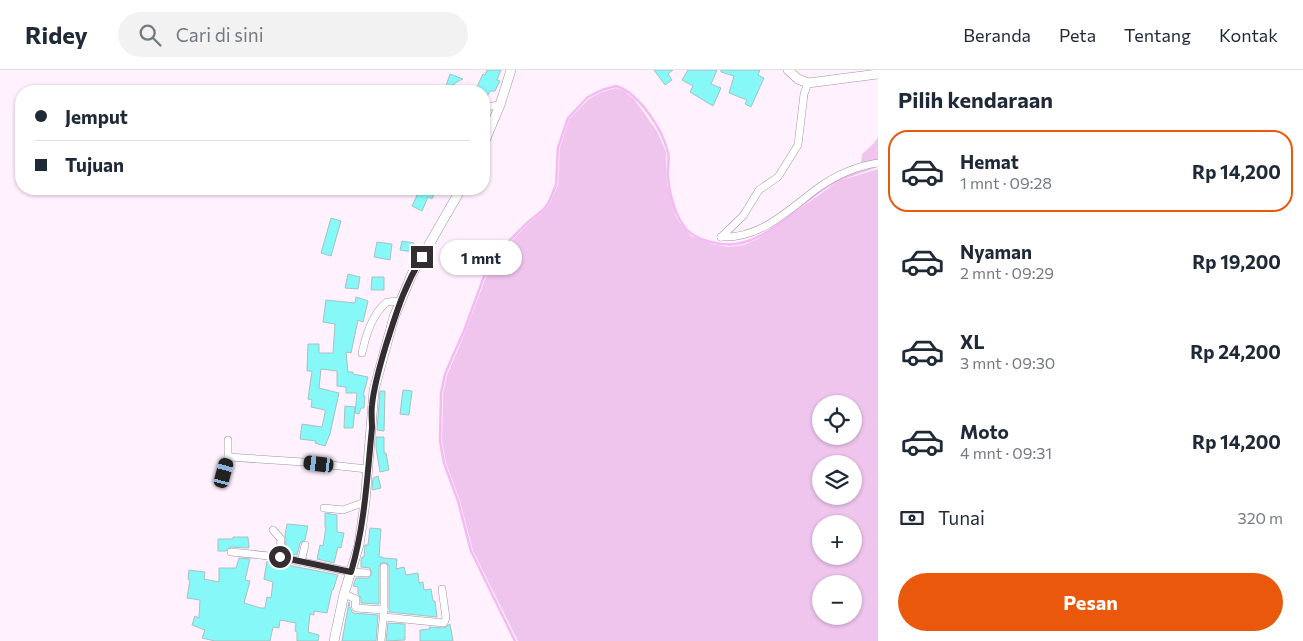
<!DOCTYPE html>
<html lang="id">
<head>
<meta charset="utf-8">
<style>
	body { margin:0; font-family:Commissioner,sans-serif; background:#f2f2f3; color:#1f2937; height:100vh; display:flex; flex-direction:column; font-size:19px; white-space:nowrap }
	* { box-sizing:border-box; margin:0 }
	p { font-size:16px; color:#747a83 }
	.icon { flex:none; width:28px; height:28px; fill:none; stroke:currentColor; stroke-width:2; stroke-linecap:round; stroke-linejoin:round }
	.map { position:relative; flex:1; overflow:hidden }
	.sheet { display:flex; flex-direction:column; background:#fff; width:425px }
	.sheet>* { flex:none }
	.banner { position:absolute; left:15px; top:15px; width:475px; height:110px; border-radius:20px; box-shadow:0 1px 4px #0004; display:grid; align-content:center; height:110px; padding:0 20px; background:#fff }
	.controls { position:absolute; left:812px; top:325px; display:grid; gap:10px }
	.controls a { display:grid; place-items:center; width:50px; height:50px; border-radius:50%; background:#fff; box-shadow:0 1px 4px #0004; font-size:25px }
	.end { position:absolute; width:22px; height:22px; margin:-11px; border:6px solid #332d32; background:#fff; box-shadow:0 0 0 2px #fff }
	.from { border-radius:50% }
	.bubble { position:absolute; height:35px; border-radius:18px; background:#fff; box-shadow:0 1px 4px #0004; font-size:16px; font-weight:700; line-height:35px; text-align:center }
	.car { position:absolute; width:15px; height:30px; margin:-15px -8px; border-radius:6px; box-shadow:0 0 4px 1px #0007; background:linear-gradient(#222 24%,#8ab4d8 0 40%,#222 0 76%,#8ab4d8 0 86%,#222 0) }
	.banner b { display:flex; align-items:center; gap:18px; height:48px; font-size:19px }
	.banner b+b { border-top:1px solid #e0e1e3 }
	.banner i { width:12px; height:12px; background:#1f2937 }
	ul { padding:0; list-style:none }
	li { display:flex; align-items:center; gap:15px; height:82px; margin:0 10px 8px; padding:0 10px; border:2px solid transparent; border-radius:20px }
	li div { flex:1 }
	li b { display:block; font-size:19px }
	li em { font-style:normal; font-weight:700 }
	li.current { border-color:#ea580c }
	li>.icon { width:45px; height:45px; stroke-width:1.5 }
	h2 { padding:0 20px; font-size:22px; line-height:60px }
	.pay { display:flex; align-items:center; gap:12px; height:55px; padding:0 20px; font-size:19px }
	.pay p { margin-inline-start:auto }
	.button { display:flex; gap:10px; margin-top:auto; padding:10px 20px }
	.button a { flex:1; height:58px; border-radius:30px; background:#ea580c; color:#fff; font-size:20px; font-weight:700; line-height:58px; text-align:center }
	header { display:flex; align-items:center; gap:30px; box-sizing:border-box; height:70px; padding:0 25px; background:#fff; border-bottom:1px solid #e0e1e3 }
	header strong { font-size:24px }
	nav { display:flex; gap:28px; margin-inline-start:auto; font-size:18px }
	.search { width:350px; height:45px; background:#f2f2f3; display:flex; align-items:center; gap:12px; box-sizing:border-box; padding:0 18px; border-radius:28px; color:#747a83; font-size:19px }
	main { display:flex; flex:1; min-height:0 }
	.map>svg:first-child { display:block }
</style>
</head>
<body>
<header>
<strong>Ridey</strong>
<div class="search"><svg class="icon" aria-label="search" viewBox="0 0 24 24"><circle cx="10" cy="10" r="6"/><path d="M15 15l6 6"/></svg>Cari di sini</div>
<nav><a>Beranda</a><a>Peta</a><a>Tentang</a><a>Kontak</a></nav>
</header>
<main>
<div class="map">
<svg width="878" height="571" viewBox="0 0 878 571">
	<rect width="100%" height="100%" fill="#fff2fe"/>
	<g fill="#efc5ee" fill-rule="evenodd">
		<path d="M616,18L623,20L634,29L657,61L666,82L667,114L676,146L680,153L691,166L712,174L728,177L744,175L758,169L823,122L839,111L878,99V571H518L473,481L460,431L446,393L442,371L443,323L447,305L460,275L488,202L505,178L528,154L545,140L550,133L558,115L560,78L569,49L590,28L602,22ZM821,334H854V366H821ZM821,394H854V426H821ZM821,454H854V486H821ZM821,514H854V546H821Z"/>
		<path d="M878,67V92L861,94L862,84L874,73Z"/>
	</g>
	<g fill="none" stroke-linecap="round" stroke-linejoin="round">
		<path stroke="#f5b9f4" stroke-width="2.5" d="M515,571L471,481L458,431L444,393L440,371L441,323L445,304L464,261L486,201L504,176L527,153L544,139L549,132L556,115L558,78L568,48L588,27L602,20L616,16C639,23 663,60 668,83C670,91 667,98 668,106C669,122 675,146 686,159C697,171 721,176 736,174C770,169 795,138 822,120C838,109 856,103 874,97"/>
	</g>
	<g fill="#87f8f8" stroke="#a8c0c0">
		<path d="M487,0H501L497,10L500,11L495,21H490L484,32V21H475L483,4L485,5Z"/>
		<path d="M654,0H673L668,4L672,10L665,15Z"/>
		<path d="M688,0H717L711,14L721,18L713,36L690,22L693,16L682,10Z"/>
		<path d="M721,0H760L758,5L764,8L751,37L745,34L747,30L729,23L734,6L721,2Z"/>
		<path d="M450,4L463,9L455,13L454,15L446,16Z"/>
		<path d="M420,119H437L432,129L428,127L422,141L412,136Z"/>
		<path d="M331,148L341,151L331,186L321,183Z"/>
		<path d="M402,171L414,173L413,182L400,180Z"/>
		<path d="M377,172L392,174L390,190L374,187Z"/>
		<path d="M348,204L360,207L358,219L345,218Z"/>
		<path d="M372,207H384V220H371Z"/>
		<path d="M356,227L368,231L363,252L358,250L351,283L346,282L348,302H353V304L368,307L363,326H365L364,338H361L359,344L355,343L357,323H346V317L337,316V301L321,299L319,318L339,323L330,364L325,376L315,373L316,371L300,369L302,354L322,357L325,343V340L311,337L312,330L308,329L312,301H307L308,274H319V283H333L335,254L323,252L326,230L355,233Z"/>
		<path d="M403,320L412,321L409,345L400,344Z"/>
		<path d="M380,321H385L384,361L377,360Z"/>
		<path d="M345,336L355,337L353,358H344Z"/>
		<path d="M376,367H384V383H386L389,400L380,402L376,378Z"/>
		<path d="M378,406L381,418L372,420L373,408Z"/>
		<path d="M325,443L337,445V462L344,463L341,478L338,477L334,493L317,489L320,475L323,476L326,457H325Z"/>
		<path d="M287,454L308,456L305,470L300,473L297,485L285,483L286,469L285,465Z"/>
		<path d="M370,458L381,459L379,487H383V488L397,489L396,499L404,497L406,505L418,503L419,513L423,512L424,520L431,519L433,531H435L437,547L389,542V497L388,494L384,492L381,493L379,497V534L361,533V528L358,524V517L353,516L356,508H369L372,504L370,498L361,497V490L362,487H364L365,475H368Z"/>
		<path d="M233,467H248L249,478L231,477L226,481H218V469H233Z"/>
		<path d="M239,488L250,489L245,510L250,511L244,533L261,538H265L267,527L271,528L273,512L264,509L267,491L338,505L333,520H332L327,543L314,541V545L310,544L308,562L319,565L318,571H297V562L295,561L296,553L280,550L279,558L273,557L270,571H215L202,568L205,560L192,555L195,546L199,548L200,530L187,528L190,510L188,509L189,500L205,502L204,509L219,512V498H236Z"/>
		<path d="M349,532L350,538L353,543L378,545L376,571H342Z"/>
		<path d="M388,553L405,554V570L386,571Z"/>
		<path d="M450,554L453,571H420V560L430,559L429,557L444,558Z"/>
	</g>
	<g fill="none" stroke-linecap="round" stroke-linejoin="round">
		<defs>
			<g id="minor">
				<path d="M484,37L500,35"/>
				<path d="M721,167L743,146L759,120L778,107L798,75L804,24L808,13"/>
				<path d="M721,167C761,169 788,140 818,118C835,106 857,96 878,93"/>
				<path d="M362,283C366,265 372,244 387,232L399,231"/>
				<path d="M228,387L303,392L367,399"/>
				<path d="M224,403L228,387V370"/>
				<path d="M324,438L343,440L365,432"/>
				<path d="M273,460L281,469L279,487"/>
				<path d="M231,482L279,487L351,502L367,503"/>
				<path d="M301,492L305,475"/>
				<path d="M344,524L356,529L355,536L356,538L384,540L381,571"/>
				<path d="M384,540V497"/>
				<path d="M384,547L444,553L446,548L442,519"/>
			</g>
			<g id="tertiary">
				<path d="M788,0L798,9L808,13L878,4"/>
				<path d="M484,73L500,35L511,0"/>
				<path d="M334,571L344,524L359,475L365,432L374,320L394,247L412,204L461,119"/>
			</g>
		</defs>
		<use href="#minor" stroke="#a193a1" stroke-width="8"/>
		<use href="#tertiary" stroke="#a193a1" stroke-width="10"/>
		<use href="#minor" stroke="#fff" stroke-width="7"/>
		<use href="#tertiary" stroke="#fff" stroke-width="9"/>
	</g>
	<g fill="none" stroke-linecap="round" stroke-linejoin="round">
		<path stroke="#332d32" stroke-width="6" d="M280,487L351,502C365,455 367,407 372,358C372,350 371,343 372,335C374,315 380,295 386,275C397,241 403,219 422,187"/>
	</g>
</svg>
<div class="controls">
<a><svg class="icon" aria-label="locate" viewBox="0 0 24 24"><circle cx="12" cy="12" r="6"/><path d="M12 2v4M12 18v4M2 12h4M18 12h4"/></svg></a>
<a><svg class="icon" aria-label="layers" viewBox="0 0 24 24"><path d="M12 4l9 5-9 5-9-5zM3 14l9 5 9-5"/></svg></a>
<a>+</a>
<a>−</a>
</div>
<i class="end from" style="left:280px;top:487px"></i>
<i class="end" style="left:422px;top:187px"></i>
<div class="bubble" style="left:440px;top:170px;width:82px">1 mnt</div>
<i class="car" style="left:319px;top:394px;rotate:277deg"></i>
<i class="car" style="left:224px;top:403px;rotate:15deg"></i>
<div class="banner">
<b><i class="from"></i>Jemput</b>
<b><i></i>Tujuan</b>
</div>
</div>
<section class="sheet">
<h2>Pilih kendaraan</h2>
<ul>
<li class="current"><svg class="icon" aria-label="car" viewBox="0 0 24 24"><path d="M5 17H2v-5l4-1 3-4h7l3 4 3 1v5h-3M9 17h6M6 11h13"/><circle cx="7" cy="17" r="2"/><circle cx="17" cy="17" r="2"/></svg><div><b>Hemat</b><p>1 mnt · 09:28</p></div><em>Rp 14,200</em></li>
<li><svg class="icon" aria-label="car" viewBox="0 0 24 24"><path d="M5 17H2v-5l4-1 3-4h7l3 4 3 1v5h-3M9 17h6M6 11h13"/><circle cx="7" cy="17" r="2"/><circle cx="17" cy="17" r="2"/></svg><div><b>Nyaman</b><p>2 mnt · 09:29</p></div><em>Rp 19,200</em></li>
<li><svg class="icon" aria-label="car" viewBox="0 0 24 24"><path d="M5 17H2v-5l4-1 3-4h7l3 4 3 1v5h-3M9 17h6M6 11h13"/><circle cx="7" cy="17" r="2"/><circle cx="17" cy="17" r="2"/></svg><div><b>XL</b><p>3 mnt · 09:30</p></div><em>Rp 24,200</em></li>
<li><svg class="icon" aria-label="car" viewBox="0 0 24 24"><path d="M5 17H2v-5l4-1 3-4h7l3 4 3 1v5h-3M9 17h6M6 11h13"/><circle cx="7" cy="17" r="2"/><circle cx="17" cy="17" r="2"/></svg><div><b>Moto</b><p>4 mnt · 09:31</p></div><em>Rp 14,200</em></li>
</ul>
<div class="pay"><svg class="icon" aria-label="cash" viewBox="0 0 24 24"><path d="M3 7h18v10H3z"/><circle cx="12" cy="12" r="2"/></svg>Tunai<p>320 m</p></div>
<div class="button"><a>Pesan</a></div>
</section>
</main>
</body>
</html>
